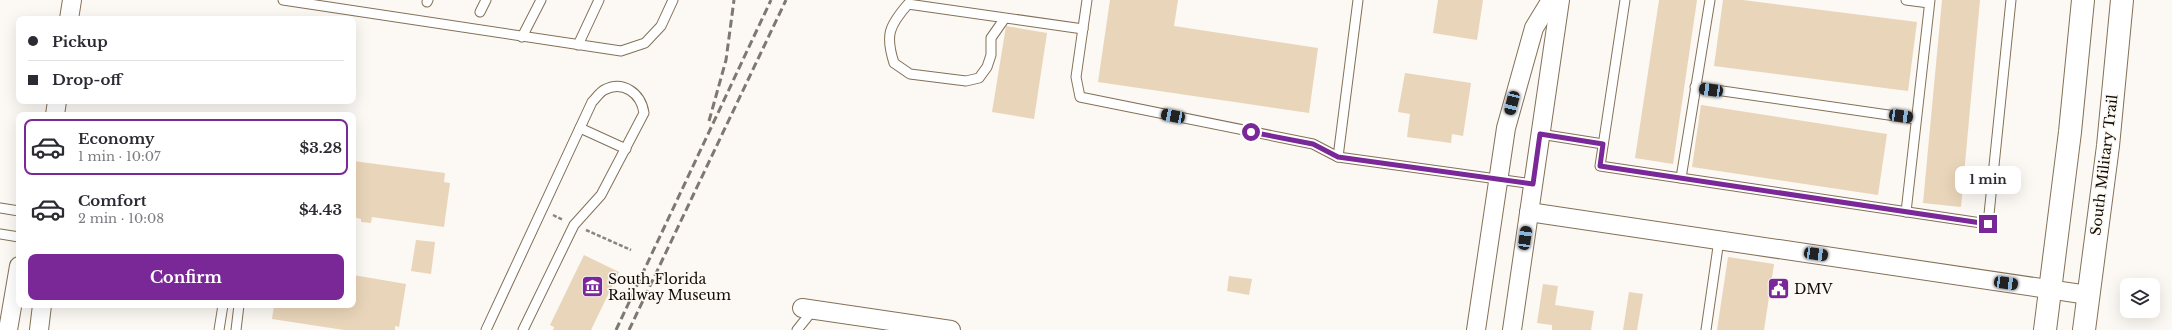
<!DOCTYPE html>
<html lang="en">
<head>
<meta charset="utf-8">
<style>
	body { margin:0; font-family:"Libre Baskerville",serif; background:#f2f2f3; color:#2b2b33; height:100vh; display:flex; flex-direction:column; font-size:15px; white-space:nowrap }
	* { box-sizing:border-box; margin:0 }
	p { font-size:13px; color:#7c7c81 }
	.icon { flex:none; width:22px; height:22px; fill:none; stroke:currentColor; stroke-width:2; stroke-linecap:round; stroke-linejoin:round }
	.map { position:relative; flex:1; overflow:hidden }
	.panel { position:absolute; left:16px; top:112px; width:340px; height:196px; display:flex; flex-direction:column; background:#fff; border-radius:8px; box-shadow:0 4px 16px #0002 }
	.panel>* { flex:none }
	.hud { position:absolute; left:16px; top:16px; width:340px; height:88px; border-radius:8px; box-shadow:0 4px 16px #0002; display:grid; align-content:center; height:88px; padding:0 12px; background:#fff }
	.tools { position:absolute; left:2120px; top:278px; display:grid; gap:8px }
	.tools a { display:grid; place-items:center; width:40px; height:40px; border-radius:8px; background:#fff; box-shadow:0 4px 16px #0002; font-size:20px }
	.end { position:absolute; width:18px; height:18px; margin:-9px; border:5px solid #7a2898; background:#fff; box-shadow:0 0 0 2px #fff }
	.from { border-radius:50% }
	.bubble { position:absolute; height:28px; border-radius:8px; background:#fff; box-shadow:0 4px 16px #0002; font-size:13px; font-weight:700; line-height:28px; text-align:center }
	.car { position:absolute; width:12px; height:24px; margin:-12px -6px; border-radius:5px; box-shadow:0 0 3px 1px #0007; background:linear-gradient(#222 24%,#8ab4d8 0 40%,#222 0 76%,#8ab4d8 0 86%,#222 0) }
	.hud b { display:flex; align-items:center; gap:14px; height:38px; font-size:15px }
	.hud b+b { border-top:1px solid #e1e1e2 }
	.hud i { width:10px; height:10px; background:#2b2b33 }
	ul { padding:7px 0 0; list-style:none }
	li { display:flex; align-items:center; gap:12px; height:56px; margin:0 8px 6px; padding:0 4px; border:2px solid transparent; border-radius:8px }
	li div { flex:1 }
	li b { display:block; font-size:15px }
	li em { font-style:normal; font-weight:700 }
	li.selected { border-color:#7a2898 }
	li>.icon { width:36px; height:36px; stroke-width:1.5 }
	.primary-button { display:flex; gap:8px; margin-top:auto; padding:8px 12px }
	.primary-button a { flex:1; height:46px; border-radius:8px; background:#7a2898; color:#fff; font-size:16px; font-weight:700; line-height:46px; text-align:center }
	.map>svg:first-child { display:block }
</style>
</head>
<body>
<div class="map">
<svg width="2172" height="330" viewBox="0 0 2172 330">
	<rect width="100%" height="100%" fill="#fcf8f3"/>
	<g fill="#e9d5b9">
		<path d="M1110,0H1178L1174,26L1318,48L1309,113L1098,82Z"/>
		<path d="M1438,0H1483L1477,40L1433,33Z"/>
		<path d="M1659,0H1697L1673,164L1635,158Z"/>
		<path d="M1723,0H1743L1917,22L1908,91L1714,66Z"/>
		<path d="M1942,0H1980L1961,207L1923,203Z"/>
		<path d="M1006,26L1047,33L1034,119L992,112Z"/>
		<path d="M1405,73L1471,83L1463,136L1452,134L1451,143L1407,137L1410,114L1398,112Z"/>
		<path d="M1701,105L1887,134L1878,195L1692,167Z"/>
		<path d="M353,161L445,173L444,182L450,183L444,227L372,217L371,223L361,222V219L353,217Z"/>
		<path d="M416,240L435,242L431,274L411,271Z"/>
		<path d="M584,255L619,272L591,330H553L554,327L550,325Z"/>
		<path d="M1728,257L1774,264L1764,330H1717Z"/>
		<path d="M353,275L406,284L399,327L395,326V330H344L272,319L274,305H353Z"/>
		<path d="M1229,276L1252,279L1249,295L1227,291Z"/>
		<path d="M1543,284L1558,286L1555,305L1594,311L1591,330H1552V325L1537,323Z"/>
		<path d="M1629,292L1643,294L1637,330H1623Z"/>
	</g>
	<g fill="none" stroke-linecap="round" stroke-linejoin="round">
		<defs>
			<g id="service">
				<path d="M283,0L621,51L645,43L661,26L673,0"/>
				<path d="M1087,0L1076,77L1080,97L1313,144L1338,157L1533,184"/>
				<path d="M1625,0L1600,166L1988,224L2011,0"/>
				<path d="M1906,0L1929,3"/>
				<path d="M427,2L428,0"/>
				<path d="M480,12L486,0"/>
				<path d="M1005,18L991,38V55L987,67L979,78L966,81L910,74L894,63C885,35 889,26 908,4L1083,29"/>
				<path d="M522,37L541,0"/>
				<path d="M578,45L599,0"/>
				<path d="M1695,87L1916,119"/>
				<path d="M580,128L626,149"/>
				<path d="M1540,134L1603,144"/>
				<path d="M1338,157L1358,0"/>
				<path d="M1681,178L1710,0"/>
				<path d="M0,208L19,211"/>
				<path d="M1906,212L1930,0"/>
				<path d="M0,234L19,237"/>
				<path d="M219,330L223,305"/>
				<path d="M236,330L239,305"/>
				<path d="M486,330L592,102C596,98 600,92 604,90C623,80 641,93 644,113L601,195L574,225L523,330"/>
				<path d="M797,330L813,310"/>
				<path d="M1706,330L1719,240"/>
			</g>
			<g id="minor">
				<path d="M69,19L72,0"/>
				<path d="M55,115L57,101"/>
				<path d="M1529,212L2088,295"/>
				<path d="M802,308L951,330"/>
				<path d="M8,330L19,266"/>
				<path d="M39,330L42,305"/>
				<path d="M1476,330L1506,128L1534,28L1551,0"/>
				<path d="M1512,330L1560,0"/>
			</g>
			<g id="tertiary">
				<path d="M2045,330L2070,132L2083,0"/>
				<path d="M2084,330L2108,146L2122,0"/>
			</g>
		</defs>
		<use href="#service" stroke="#837158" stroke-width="11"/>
		<use href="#minor" stroke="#837158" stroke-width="20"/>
		<use href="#tertiary" stroke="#837158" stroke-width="24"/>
		<g stroke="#8a847e" stroke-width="2.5" stroke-dasharray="4 2" stroke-linecap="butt">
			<path d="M553,215L563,220"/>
			<path d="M586,230L631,250"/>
		</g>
		<use href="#service" stroke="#fff" stroke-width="9"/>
		<use href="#minor" stroke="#fff" stroke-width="18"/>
		<use href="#tertiary" stroke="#fff" stroke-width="22"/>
		<g stroke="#7e7871" stroke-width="3" stroke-dasharray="8 4" stroke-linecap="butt">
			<path d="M709,121L726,60L734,0"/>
			<path d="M616,330L771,0"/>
			<path d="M629,330L786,0"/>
		</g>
	</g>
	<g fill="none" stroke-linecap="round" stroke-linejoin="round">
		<path stroke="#7a2898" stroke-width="5" d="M1251,132L1313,144L1338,157L1533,184L1540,134L1603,144L1600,166L1988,224"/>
	</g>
	<defs>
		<symbol id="museum-square" viewBox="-11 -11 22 22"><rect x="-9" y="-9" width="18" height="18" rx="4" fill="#7a2898" stroke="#fcf8f3"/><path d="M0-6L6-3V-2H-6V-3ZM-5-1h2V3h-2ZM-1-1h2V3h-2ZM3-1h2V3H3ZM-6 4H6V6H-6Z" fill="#fff"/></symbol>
		<symbol id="civic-square" viewBox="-11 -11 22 22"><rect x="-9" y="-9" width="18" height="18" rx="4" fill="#7a2898" stroke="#fcf8f3"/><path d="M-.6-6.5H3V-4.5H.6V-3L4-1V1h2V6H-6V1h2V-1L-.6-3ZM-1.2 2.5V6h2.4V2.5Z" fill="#fff"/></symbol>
	</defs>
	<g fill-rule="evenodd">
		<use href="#museum-square" x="580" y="274" width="25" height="25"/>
		<use href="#civic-square" x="1766" y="276" width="25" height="25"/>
	</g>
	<g text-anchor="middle" stroke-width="3" stroke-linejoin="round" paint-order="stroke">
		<g font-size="14" fill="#130c04" stroke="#fcf8f3">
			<text transform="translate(2104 165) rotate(-83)" y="5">South Military Trail</text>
		</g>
		<g font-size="14" fill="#130c04" stroke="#fcf8f3" text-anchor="start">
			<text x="608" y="284">South Florida<tspan x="608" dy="16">Railway Museum</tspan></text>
			<text x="1794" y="294">DMV</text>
		</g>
	</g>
</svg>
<div class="tools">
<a><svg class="icon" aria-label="layers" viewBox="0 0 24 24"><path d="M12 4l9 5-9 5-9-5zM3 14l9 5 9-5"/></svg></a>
</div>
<i class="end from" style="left:1251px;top:132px"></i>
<i class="end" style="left:1988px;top:224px"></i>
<div class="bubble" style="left:1955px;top:166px;width:66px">1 min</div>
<i class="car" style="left:1711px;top:90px;rotate:278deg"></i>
<i class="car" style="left:1512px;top:103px;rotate:194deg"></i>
<i class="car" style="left:1173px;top:116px;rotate:281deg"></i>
<i class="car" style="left:1901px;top:116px;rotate:98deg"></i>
<i class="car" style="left:1525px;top:238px;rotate:8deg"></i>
<i class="car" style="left:1816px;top:254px;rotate:98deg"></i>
<i class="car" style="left:2006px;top:283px;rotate:98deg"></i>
<div class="hud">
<b><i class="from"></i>Pickup</b>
<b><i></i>Drop-off</b>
</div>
<section class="panel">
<ul>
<li class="selected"><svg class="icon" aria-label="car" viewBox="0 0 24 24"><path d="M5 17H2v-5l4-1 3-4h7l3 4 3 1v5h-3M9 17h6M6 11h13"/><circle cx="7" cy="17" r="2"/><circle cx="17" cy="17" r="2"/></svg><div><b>Economy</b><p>1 min · 10:07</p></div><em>$3.28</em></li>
<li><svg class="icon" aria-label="car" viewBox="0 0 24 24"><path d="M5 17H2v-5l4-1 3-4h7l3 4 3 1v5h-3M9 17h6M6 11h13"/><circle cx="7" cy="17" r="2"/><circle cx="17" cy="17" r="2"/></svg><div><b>Comfort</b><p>2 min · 10:08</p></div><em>$4.43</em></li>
</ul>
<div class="primary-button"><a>Confirm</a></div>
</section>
</div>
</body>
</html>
